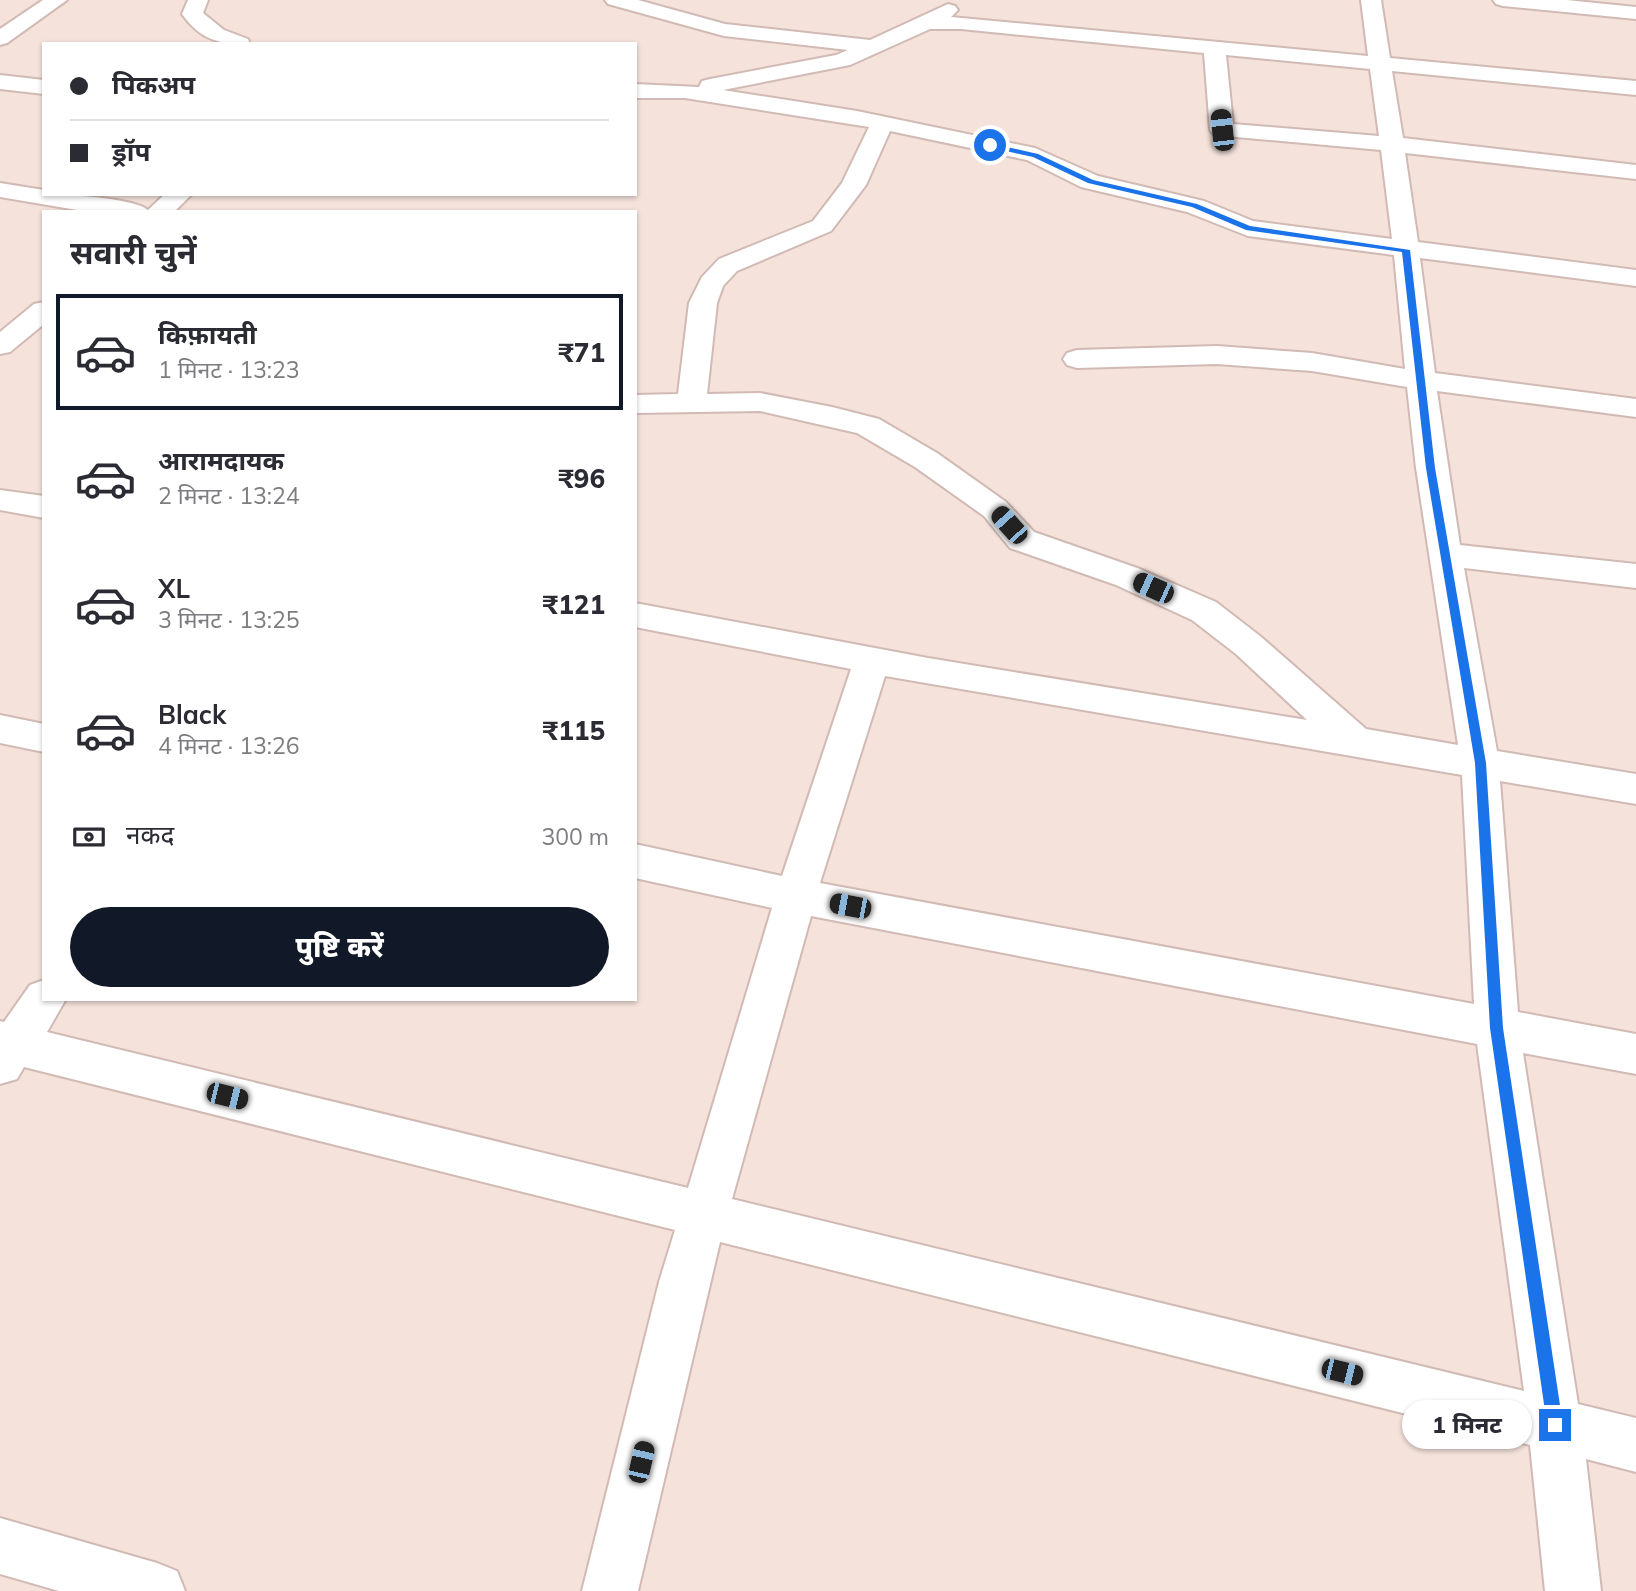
<!DOCTYPE html>
<html lang="hi">
<head>
<meta charset="utf-8">
<style>
	body { margin:0; font-family:Mulish,"Noto Sans Devanagari",sans-serif; background:#f7f7f7; color:#2b2b33; height:100vh; display:flex; flex-direction:column; font-size:26px; white-space:nowrap }
	* { box-sizing:border-box; margin:0 }
	p { font-size:23px; color:#7c7c81 }
	.icon { flex:none; width:38px; height:38px; fill:none; stroke:currentColor; stroke-width:2; stroke-linecap:round; stroke-linejoin:round }
	.map { position:relative; flex:1; overflow:hidden }
	.sheet { position:absolute; left:42px; top:210px; width:595px; height:791px; display:flex; flex-direction:column; background:#fff; border-radius:0px; box-shadow:0 2px 5px #0004 }
	.sheet>* { flex:none }
	.hud { position:absolute; left:42px; top:42px; width:595px; height:154px; border-radius:0px; box-shadow:0 2px 5px #0004; display:grid; align-content:center; height:154px; padding:0 28px; background:#fff }
	.end { position:absolute; width:32px; height:32px; margin:-16px; border:9px solid #1a73e8; background:#fff; box-shadow:0 0 0 4px #fff }
	.from { border-radius:50% }
	.bubble { position:absolute; height:49px; border-radius:24px; background:#fff; box-shadow:0 2px 5px #0004; font-size:23px; font-weight:800; line-height:49px; text-align:center }
	.car { position:absolute; width:21px; height:42px; margin:-21px -10px; border-radius:9px; box-shadow:0 0 5px 2px #0007; background:linear-gradient(#222 24%,#8ab4d8 0 40%,#222 0 76%,#8ab4d8 0 86%,#222 0) }
	.hud b { display:flex; align-items:center; gap:24px; height:66px; font-size:26px }
	.hud b+b { border-top:2px solid #e1e1e2 }
	.hud i { width:18px; height:18px; background:#2b2b33 }
	ul { padding:0; list-style:none }
	li { display:flex; align-items:center; gap:21px; height:116px; margin:0 14px 10px; padding:0 14px; border:4px solid transparent; border-radius:0px }
	li div { flex:1 }
	li b { display:block; font-size:26px }
	li em { font-style:normal; font-weight:800 }
	li.on { border-color:#111827 }
	li>.icon { width:63px; height:63px; stroke-width:1.5 }
	h2 { padding:0 28px; font-size:32px; line-height:84px }
	.pay { display:flex; align-items:center; gap:18px; height:77px; padding:0 28px; font-size:26px }
	.pay p { margin-inline-start:auto }
	.button { display:flex; gap:14px; margin-top:auto; padding:14px 28px }
	.button a { flex:1; height:80px; border-radius:42px; background:#111827; color:#fff; font-size:28px; font-weight:800; line-height:80px; text-align:center }
	.map>svg:first-child { display:block }
</style>
</head>
<body>
<div class="map">
<svg width="1636" height="1591" viewBox="0 0 1636 1591">
	<rect width="100%" height="100%" fill="#fcf2ed"/>
	<path fill="#f4e2db" fill-rule="evenodd" d="M0,0H1636V1591H0ZM44,44H635V194H44ZM44,212H635V999H44Z"/>
	<g fill="none" stroke-linecap="round" stroke-linejoin="round">
		<defs>
			<g id="minor">
				<path d="M43,0H67L7,43L0,45V29Z"/>
				<path d="M188,0H208L203,13L224,30L248,39L250,44C220,44 201,41 182,14Z"/>
				<path d="M605,0H638L725,24L870,40L948,4L955,6L958,10L951,17L1368,56L1361,0H1381L1390,58L1636,81V95L1392,71L1403,138L1636,165V179L1405,153L1418,242L1636,270V286L1420,258L1435,373L1636,399V417L1437,391L1460,545L1636,564V588L1464,568L1497,751L1636,774V804L1500,781L1518,1012L1636,1034V1074L1523,1053L1578,1404L1636,1418V1472L1586,1459L1601,1591H1545L1530,1445L720,1242L638,1591H582L659,1282L675,1230L24,1067L17,1079L0,1084V1021L4,1022L30,985L44,980V999H66L47,1032L688,1188L772,908L635,878V844L782,876L851,669L635,627V603L928,658L1307,720L1236,654L1192,620L1116,585L1010,548L984,516L915,467L857,433L760,411L635,413V395L678,394L689,303L702,277L719,259L813,221L842,183L869,127L685,98H635V84L699,87L702,81L710,79L836,55L848,50L724,36L608,4ZM930,29H961L1204,53L1210,130L1214,135L1381,150L1392,239L1253,221L1204,201L1098,176L1035,148L857,111L723,90L850,65ZM1226,55L1370,69L1379,136L1233,124ZM890,131L1027,160L1081,187L1187,212L1248,236L1394,255L1405,369L1312,353L1217,346L1077,350L1067,353L1063,359L1067,365L1077,368L1217,364L1312,371L1407,387L1416,468L1458,745L1366,729L1260,636L1216,602L1140,569L1034,532L1006,502L937,453L879,419L832,407L760,393L707,394L717,303L723,286L737,271L831,231L866,185ZM885,676L1462,775L1474,1004L820,883ZM811,916L1477,1044L1524,1391L732,1199Z"/>
				<path d="M1493,0H1566L1636,7V19L1503,6L1496,4Z"/>
				<path d="M0,75L44,80V94L0,89Z"/>
				<path d="M0,183L44,190V194C64,194 134,198 148,210L165,194H192L174,212H89L0,197Z"/>
				<path d="M44,302V324L10,352L0,354V332L34,304Z"/>
				<path d="M0,490L44,496V518L0,510Z"/>
				<path d="M0,715L44,724V752L0,743Z"/>
				<path d="M0,1518L157,1563L177,1571L185,1591H59L0,1574Z"/>
			</g>
		</defs>
		<use href="#minor" stroke="#d1bab4" stroke-width="4"/>
		<use href="#minor" fill="#fff" fill-rule="evenodd"/>
	</g>
	<path fill="#1a73e8" d="M990,143L1038,154L1093,180L1197,204L1250,226L1410,250L1435,468L1486,763L1503,1028L1563,1425L1560,1431L1555,1433L1549,1431L1547,1425L1490,1028L1475,763L1426,468L1402,252L1246,230L1192,207L1088,183L1033,157L988,147Z"/>
</svg>
<i class="end from" style="left:990px;top:145px"></i>
<i class="end" style="left:1555px;top:1425px"></i>
<div class="bubble" style="left:1402px;top:1400px;width:130px">1 मिनट</div>
<i class="car" style="left:1222px;top:130px;rotate:354deg"></i>
<i class="car" style="left:1009px;top:525px;rotate:318deg"></i>
<i class="car" style="left:1153px;top:588px;rotate:294deg"></i>
<i class="car" style="left:850px;top:906px;rotate:281deg"></i>
<i class="car" style="left:227px;top:1096px;rotate:104deg"></i>
<i class="car" style="left:1342px;top:1372px;rotate:104deg"></i>
<i class="car" style="left:641px;top:1462px;rotate:13deg"></i>
<div class="hud">
<b><i class="from"></i>पिकअप</b>
<b><i></i>ड्रॉप</b>
</div>
<section class="sheet">
<h2>सवारी चुनें</h2>
<ul>
<li class="on"><svg class="icon" aria-label="car" viewBox="0 0 24 24"><path d="M5 17H2v-5l4-1 3-4h7l3 4 3 1v5h-3M9 17h6M6 11h13"/><circle cx="7" cy="17" r="2"/><circle cx="17" cy="17" r="2"/></svg><div><b>किफ़ायती</b><p>1 मिनट · 13:23</p></div><em>₹71</em></li>
<li><svg class="icon" aria-label="car" viewBox="0 0 24 24"><path d="M5 17H2v-5l4-1 3-4h7l3 4 3 1v5h-3M9 17h6M6 11h13"/><circle cx="7" cy="17" r="2"/><circle cx="17" cy="17" r="2"/></svg><div><b>आरामदायक</b><p>2 मिनट · 13:24</p></div><em>₹96</em></li>
<li><svg class="icon" aria-label="car" viewBox="0 0 24 24"><path d="M5 17H2v-5l4-1 3-4h7l3 4 3 1v5h-3M9 17h6M6 11h13"/><circle cx="7" cy="17" r="2"/><circle cx="17" cy="17" r="2"/></svg><div><b>XL</b><p>3 मिनट · 13:25</p></div><em>₹121</em></li>
<li><svg class="icon" aria-label="car" viewBox="0 0 24 24"><path d="M5 17H2v-5l4-1 3-4h7l3 4 3 1v5h-3M9 17h6M6 11h13"/><circle cx="7" cy="17" r="2"/><circle cx="17" cy="17" r="2"/></svg><div><b>Black</b><p>4 मिनट · 13:26</p></div><em>₹115</em></li>
</ul>
<div class="pay"><svg class="icon" aria-label="cash" viewBox="0 0 24 24"><path d="M3 7h18v10H3z"/><circle cx="12" cy="12" r="2"/></svg>नकद<p>300 m</p></div>
<div class="button"><a>पुष्टि करें</a></div>
</section>
</div>
</body>
</html>
